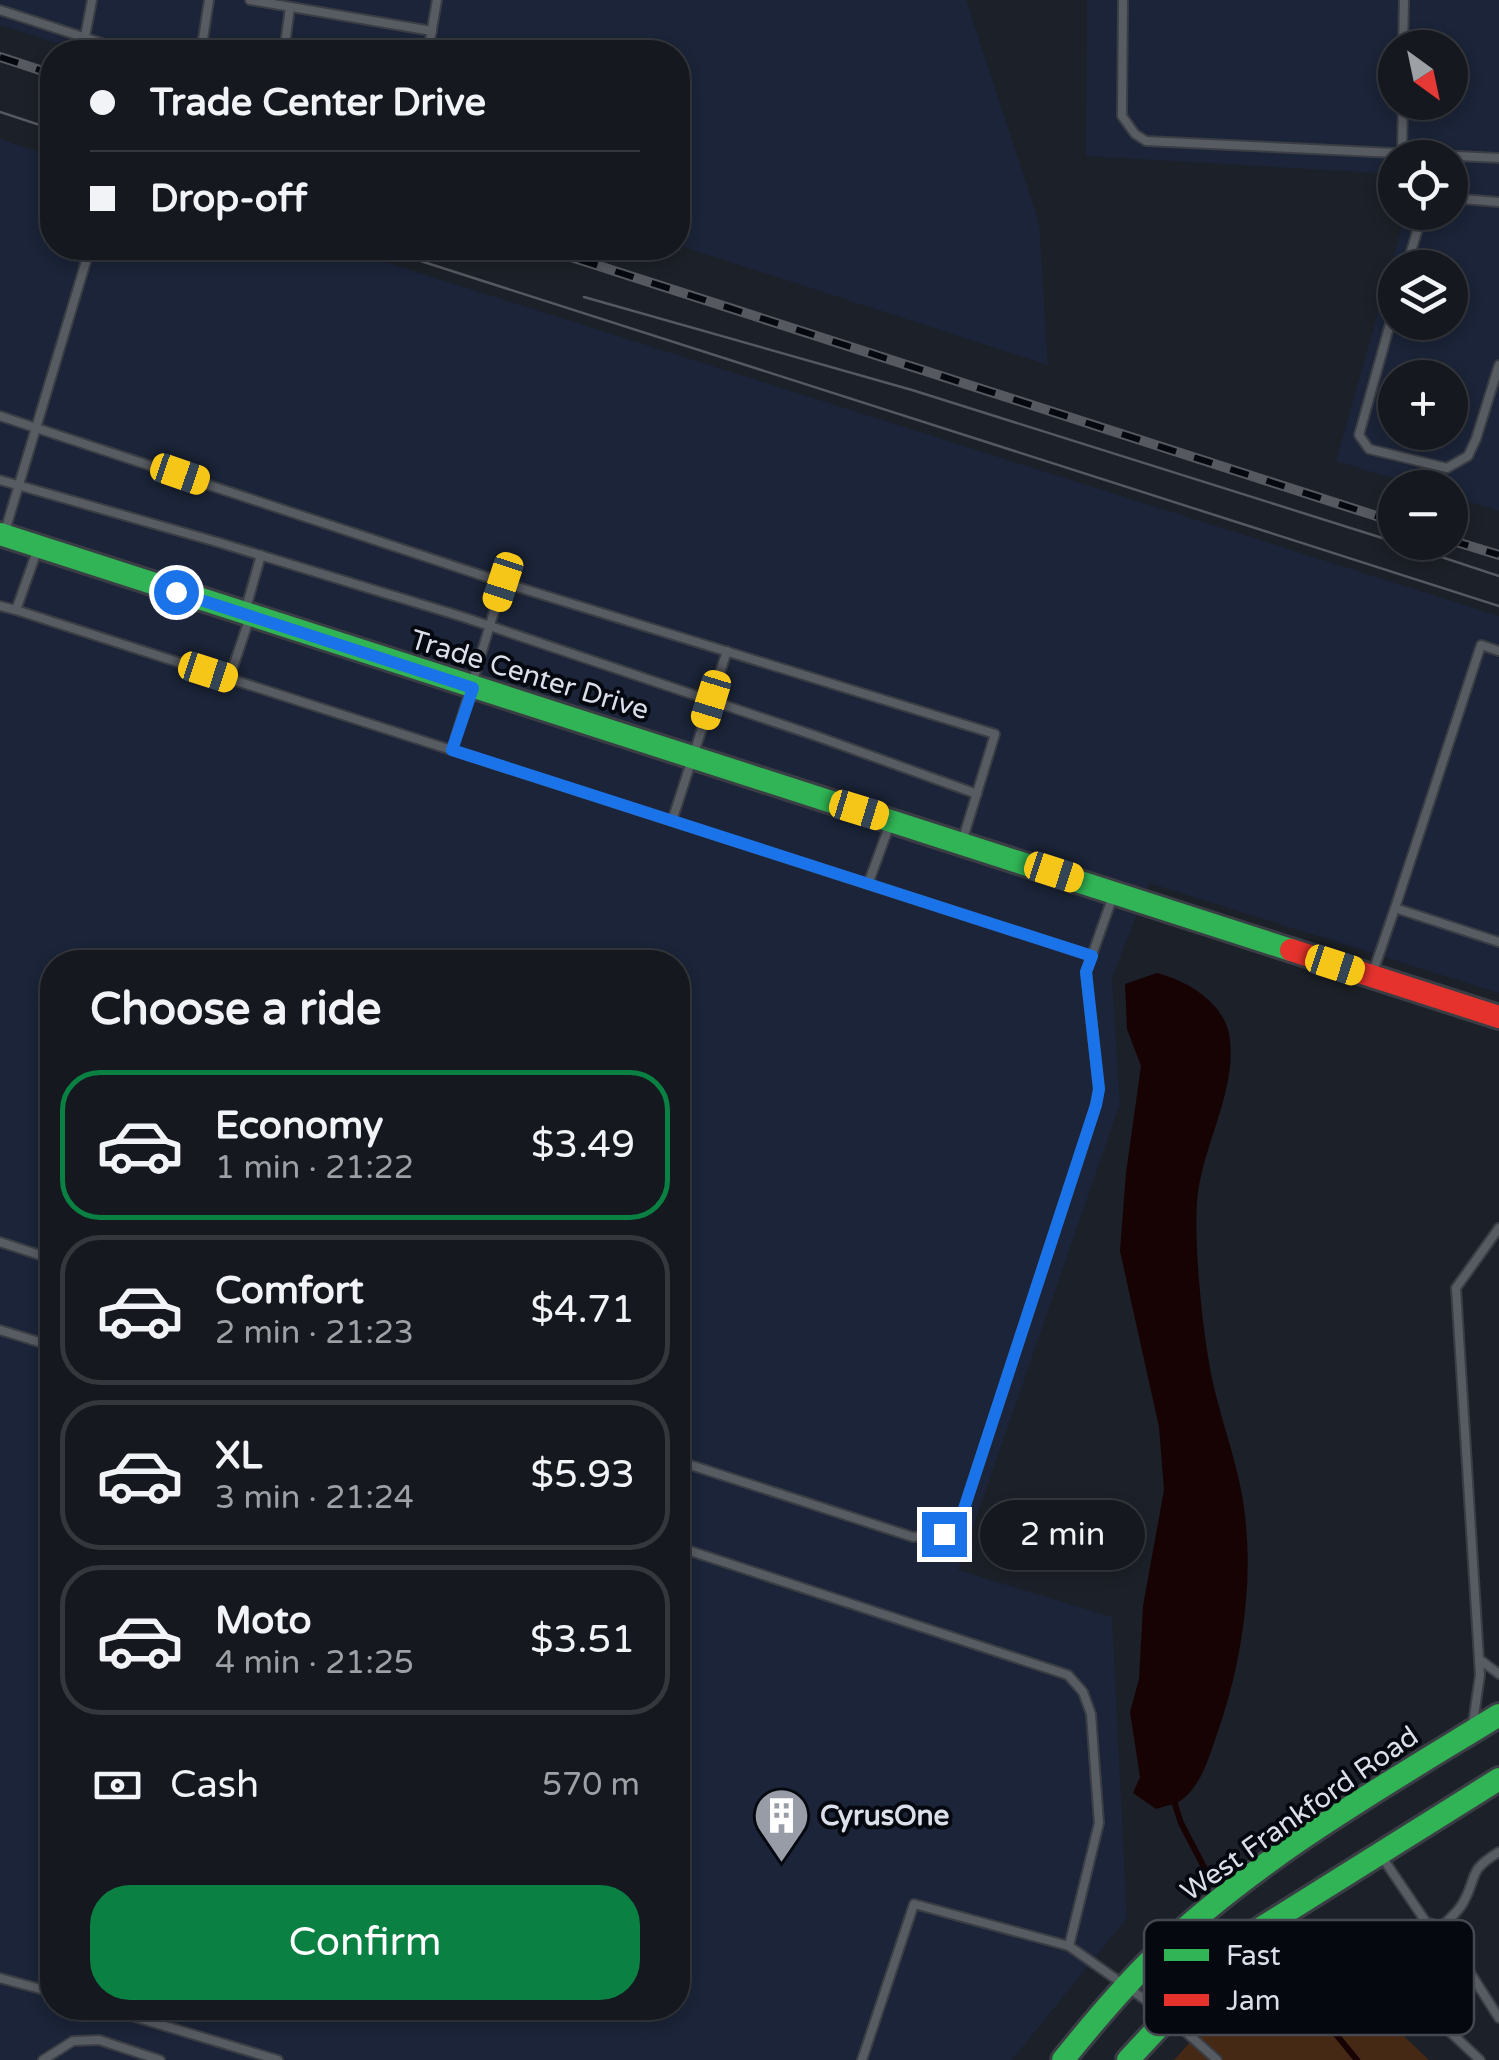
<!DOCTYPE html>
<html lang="en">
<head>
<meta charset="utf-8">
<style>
	body { margin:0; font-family:"Varela Round",sans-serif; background:#22252b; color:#f1f3f6; height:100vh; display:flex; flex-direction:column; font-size:38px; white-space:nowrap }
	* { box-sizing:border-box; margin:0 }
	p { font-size:32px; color:#9da0a4 }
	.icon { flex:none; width:55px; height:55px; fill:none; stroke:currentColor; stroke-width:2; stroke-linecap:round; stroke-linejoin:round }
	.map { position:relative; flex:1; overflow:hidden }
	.details { position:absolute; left:40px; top:950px; width:650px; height:1070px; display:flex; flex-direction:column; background:#15181e; border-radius:40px; box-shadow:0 5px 15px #0003,0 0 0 2px #34373c }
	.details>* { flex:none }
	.hud { position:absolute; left:40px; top:40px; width:650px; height:220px; border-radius:40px; box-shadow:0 5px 15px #0003,0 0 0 2px #34373c; display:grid; align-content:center; height:220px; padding:0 50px; background:#15181e }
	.needle { width:65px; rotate:147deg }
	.tools { position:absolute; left:1378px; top:30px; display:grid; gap:20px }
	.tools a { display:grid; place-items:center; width:90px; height:90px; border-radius:50%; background:#15181e; box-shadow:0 5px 15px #0003,0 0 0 2px #34373c; font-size:50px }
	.end { position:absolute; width:45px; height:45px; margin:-22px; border:12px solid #1a73e8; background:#fff; box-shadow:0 0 0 5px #fff }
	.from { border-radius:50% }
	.bubble { position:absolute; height:70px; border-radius:35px; background:#15181e; box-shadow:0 5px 15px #0003,0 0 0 2px #34373c; font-size:32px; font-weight:600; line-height:70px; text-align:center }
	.car { position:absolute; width:30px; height:60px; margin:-30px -15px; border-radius:12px; box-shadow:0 0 8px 2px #0007; background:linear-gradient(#f5c518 24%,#345 0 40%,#f5c518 0 76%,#345 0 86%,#f5c518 0) }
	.hud b { display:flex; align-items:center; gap:35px; height:95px; font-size:38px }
	.hud b+b { border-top:2px solid #34373c }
	.hud i { width:25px; height:25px; background:#f1f3f6 }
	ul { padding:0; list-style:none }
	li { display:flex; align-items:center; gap:30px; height:150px; margin:0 20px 15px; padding:0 30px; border:5px solid #34373c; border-radius:40px }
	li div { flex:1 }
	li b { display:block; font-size:38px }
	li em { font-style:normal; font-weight:600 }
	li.active { border-color:#0b8043 }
	li>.icon { width:90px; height:90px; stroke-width:1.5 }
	h2 { padding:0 50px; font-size:45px; line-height:120px }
	.pay { display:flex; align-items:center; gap:25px; height:110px; padding:0 50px; font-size:38px }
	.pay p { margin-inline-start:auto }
	.cta { display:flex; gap:20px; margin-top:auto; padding:20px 50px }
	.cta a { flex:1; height:115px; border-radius:40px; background:#0b8043; color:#fff; font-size:40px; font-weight:600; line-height:115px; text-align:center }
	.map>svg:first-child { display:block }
</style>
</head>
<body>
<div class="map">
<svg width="1499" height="2060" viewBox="0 0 1499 2060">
	<rect width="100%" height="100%" fill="#1c2028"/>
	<g fill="#1b2438" fill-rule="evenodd">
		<path d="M0,0H966L1039,222L1048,365L678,245V52H84L0,25Z"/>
		<path d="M1087,0H1499V511L1450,496V488L1422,487L1336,461L1406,213L1450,212V158H1395V174L1086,156ZM1395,48H1450V102H1395ZM1395,268H1450V322H1395ZM1395,378H1450V432H1395Z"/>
		<path d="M0,139L52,156V248H341L1499,616V993L1149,883L1112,978L1120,1104L958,1570L1112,1617L1127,1918L1012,2060H0ZM52,962H678V2008H52Z"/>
	</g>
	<path fill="#462914" d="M1321,1933L1348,1983L1429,2060H1174L1247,1979Z"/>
	<path fill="#180304" d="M1157,973C1188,981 1227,1004 1230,1040C1236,1094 1201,1148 1197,1202C1194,1251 1203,1336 1213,1383C1221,1418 1233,1451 1240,1485C1257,1564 1244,1657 1218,1731C1210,1754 1203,1782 1184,1798C1178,1804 1165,1806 1156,1809L1133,1793L1140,1777L1130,1712L1139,1679L1143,1606L1164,1490L1159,1427L1120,1251L1126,1173L1141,1066L1127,1029L1125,984Z"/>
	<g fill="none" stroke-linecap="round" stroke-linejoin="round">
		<g stroke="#180304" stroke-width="6">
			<path d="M1173,1798L1181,1823L1207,1873"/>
			<path d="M1270,1954L1357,2060"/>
		</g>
		<defs>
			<g id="lane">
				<path d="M250,0L432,31"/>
				<path d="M1123,0L1122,116L1135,134L1146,141L1499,158"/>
				<path d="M0,10L129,52"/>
				<path d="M85,37L92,0"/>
				<path d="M1403,48L1404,0"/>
				<path d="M201,52L209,0"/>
				<path d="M284,52L290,7"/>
				<path d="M428,52L437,0"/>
				<path d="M1402,153L1403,102"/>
				<path d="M1450,198L1499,202"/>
				<path d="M1406,268L1423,212"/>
				<path d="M1395,306L1359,435L1369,449L1447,468L1468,456L1476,439L1499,365"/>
				<path d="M0,416L514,586L995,734L962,842"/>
				<path d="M0,480L217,542L463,617L816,736L977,794"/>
				<path d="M5,531L90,248"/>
				<path d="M0,606L16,610L37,551"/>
				<path d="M246,608L261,555"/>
				<path d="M16,610L1092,956"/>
				<path d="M229,679L249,620"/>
				<path d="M452,750L503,582"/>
				<path d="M672,821L727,651"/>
				<path d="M868,884L890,824"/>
				<path d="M1395,908L1481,645L1499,651"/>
				<path d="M1372,975L1395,908L1499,942"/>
				<path d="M0,1242L52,1259"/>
				<path d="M0,1330L52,1346"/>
				<path d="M678,1461L913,1537L944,1534L960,1521L1096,1105L1099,1089L1086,972L1113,896"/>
				<path d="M678,1547L1068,1675L1083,1692L1091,1714L1099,1823L1069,1946"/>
				<path d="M1479,1659L1456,1288L1499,1228"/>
				<path d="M1473,1723L1480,1675L1479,1659L1499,1674"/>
				<path d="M1382,1857L1426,1922L1441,1927L1499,2018"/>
				<path d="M1426,1922L1383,1953L1380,1966L1480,2060"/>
				<path d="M1441,1927C1449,1919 1458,1912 1463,1903C1479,1875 1466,1872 1499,1852"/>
				<path d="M0,1978L52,1992"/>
				<path d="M105,2008L278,2060"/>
				<path d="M43,2060L73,2041L99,2040L160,2060"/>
				<path d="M862,2060L914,1904L1069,1946L1167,2015L1217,2060"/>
			</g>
			<g id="fast">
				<path d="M0,534L1291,950"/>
				<path d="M1063,2060C1092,2024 1121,1989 1154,1957C1255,1859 1380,1788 1499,1715"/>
				<path d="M1128,2060L1208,1974L1261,1928L1499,1779"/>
			</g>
			<path id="jam" d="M1291,950L1499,1017"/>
		</defs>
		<use href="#lane" stroke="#3a3d44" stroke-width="12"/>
		<use href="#fast" stroke="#3a3d44" stroke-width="28"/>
		<use href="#jam" stroke="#3a3d44" stroke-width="28"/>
		<use href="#lane" stroke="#575b62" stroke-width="8"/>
		<use href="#fast" stroke="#30b455" stroke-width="22"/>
		<use href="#jam" stroke="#e5322d" stroke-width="22"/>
		<g stroke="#56595f" stroke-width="2.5">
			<path d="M0,112L52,129"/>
			<path d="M380,248L1499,606"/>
			<path d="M584,297L912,390L1395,542"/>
			<path d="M1396,542L1499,576"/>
		</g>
		<defs>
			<g id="rail">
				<path d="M0,57L52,74"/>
				<path d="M543,248L1395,522"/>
				<path d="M1450,540L1499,555"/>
			</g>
		</defs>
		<use href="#rail" stroke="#56595f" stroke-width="10"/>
		<use href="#rail" stroke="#06080f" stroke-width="6" stroke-dasharray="19" stroke-linecap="butt"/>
	</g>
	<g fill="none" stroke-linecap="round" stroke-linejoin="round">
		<path stroke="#1a73e8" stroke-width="12" d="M176,592L473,688L452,750L1092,956L1086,972L1099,1089L1096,1105L960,1521L944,1534"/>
	</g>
	<defs>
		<symbol id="building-pin" viewBox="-11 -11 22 30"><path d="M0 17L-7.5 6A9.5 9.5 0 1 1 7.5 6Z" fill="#989ca6" stroke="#06080f"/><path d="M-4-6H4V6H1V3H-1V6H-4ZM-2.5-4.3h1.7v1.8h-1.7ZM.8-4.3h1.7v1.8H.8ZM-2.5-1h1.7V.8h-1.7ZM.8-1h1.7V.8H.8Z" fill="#fff"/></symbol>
	</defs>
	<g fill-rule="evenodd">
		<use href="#building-pin" x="750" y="1784" width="63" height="86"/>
	</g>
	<g text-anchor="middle" stroke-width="8" stroke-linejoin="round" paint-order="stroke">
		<g font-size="28" fill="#dadfea" stroke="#06080f">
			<text transform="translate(530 674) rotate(17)" y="10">Trade Center Drive</text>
			<text transform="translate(1299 1813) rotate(-35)" y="10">West Frankford Road</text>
		</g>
		<g font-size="28" font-weight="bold" fill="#dadfea" stroke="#06080f" text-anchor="start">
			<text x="820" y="1825">CyrusOne</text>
		</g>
	</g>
	<rect x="1144" y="1920" width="330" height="115" rx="15" fill="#06080f" stroke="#464851" stroke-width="2.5"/>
	<rect x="1164" y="1949" width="45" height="12" fill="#30b455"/>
	<rect x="1164" y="1994" width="45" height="12" fill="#e5322d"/>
	<g font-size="28" fill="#dadfea">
		<text x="1226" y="1965">Fast</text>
		<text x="1226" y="2010">Jam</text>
	</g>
</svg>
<div class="tools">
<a><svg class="needle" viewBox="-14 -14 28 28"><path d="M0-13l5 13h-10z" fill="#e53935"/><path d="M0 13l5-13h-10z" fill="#9da0a4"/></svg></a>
<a><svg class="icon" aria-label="locate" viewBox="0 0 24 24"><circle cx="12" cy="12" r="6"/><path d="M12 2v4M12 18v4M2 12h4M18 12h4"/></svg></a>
<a><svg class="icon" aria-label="layers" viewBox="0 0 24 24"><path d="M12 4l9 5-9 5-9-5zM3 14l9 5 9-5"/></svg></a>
<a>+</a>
<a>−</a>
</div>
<i class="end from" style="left:176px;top:592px"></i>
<i class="end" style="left:944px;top:1534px"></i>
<div class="bubble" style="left:980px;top:1500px;width:165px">2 min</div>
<i class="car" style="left:180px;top:474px;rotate:109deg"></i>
<i class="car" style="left:503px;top:582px;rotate:198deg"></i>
<i class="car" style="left:208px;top:672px;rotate:108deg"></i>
<i class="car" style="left:711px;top:700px;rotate:197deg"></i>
<i class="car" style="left:859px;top:810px;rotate:107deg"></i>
<i class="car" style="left:1054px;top:872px;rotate:108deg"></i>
<i class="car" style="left:1335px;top:965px;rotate:108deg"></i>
<div class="hud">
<b><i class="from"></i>Trade Center Drive</b>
<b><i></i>Drop-off</b>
</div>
<section class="details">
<h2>Choose a ride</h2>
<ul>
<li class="active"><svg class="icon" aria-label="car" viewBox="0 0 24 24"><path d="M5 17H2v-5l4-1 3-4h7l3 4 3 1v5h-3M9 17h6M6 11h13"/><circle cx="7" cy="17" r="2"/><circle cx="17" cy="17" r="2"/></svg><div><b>Economy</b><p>1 min · 21:22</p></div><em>$3.49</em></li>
<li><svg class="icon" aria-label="car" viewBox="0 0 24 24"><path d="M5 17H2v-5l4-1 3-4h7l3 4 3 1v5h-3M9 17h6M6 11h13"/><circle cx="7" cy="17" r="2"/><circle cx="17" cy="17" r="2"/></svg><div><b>Comfort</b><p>2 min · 21:23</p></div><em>$4.71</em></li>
<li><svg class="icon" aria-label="car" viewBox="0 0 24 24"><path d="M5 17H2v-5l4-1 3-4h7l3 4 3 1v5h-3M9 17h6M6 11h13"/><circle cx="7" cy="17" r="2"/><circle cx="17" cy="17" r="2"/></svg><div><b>XL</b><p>3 min · 21:24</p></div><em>$5.93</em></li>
<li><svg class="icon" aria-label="car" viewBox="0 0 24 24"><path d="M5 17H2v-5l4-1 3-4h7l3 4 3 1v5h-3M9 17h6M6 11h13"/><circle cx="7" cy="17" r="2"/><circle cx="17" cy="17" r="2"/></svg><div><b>Moto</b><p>4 min · 21:25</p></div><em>$3.51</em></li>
</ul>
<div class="pay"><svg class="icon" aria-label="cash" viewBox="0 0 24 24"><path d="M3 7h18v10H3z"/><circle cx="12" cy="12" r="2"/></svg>Cash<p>570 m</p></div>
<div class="cta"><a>Confirm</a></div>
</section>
</div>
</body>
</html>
